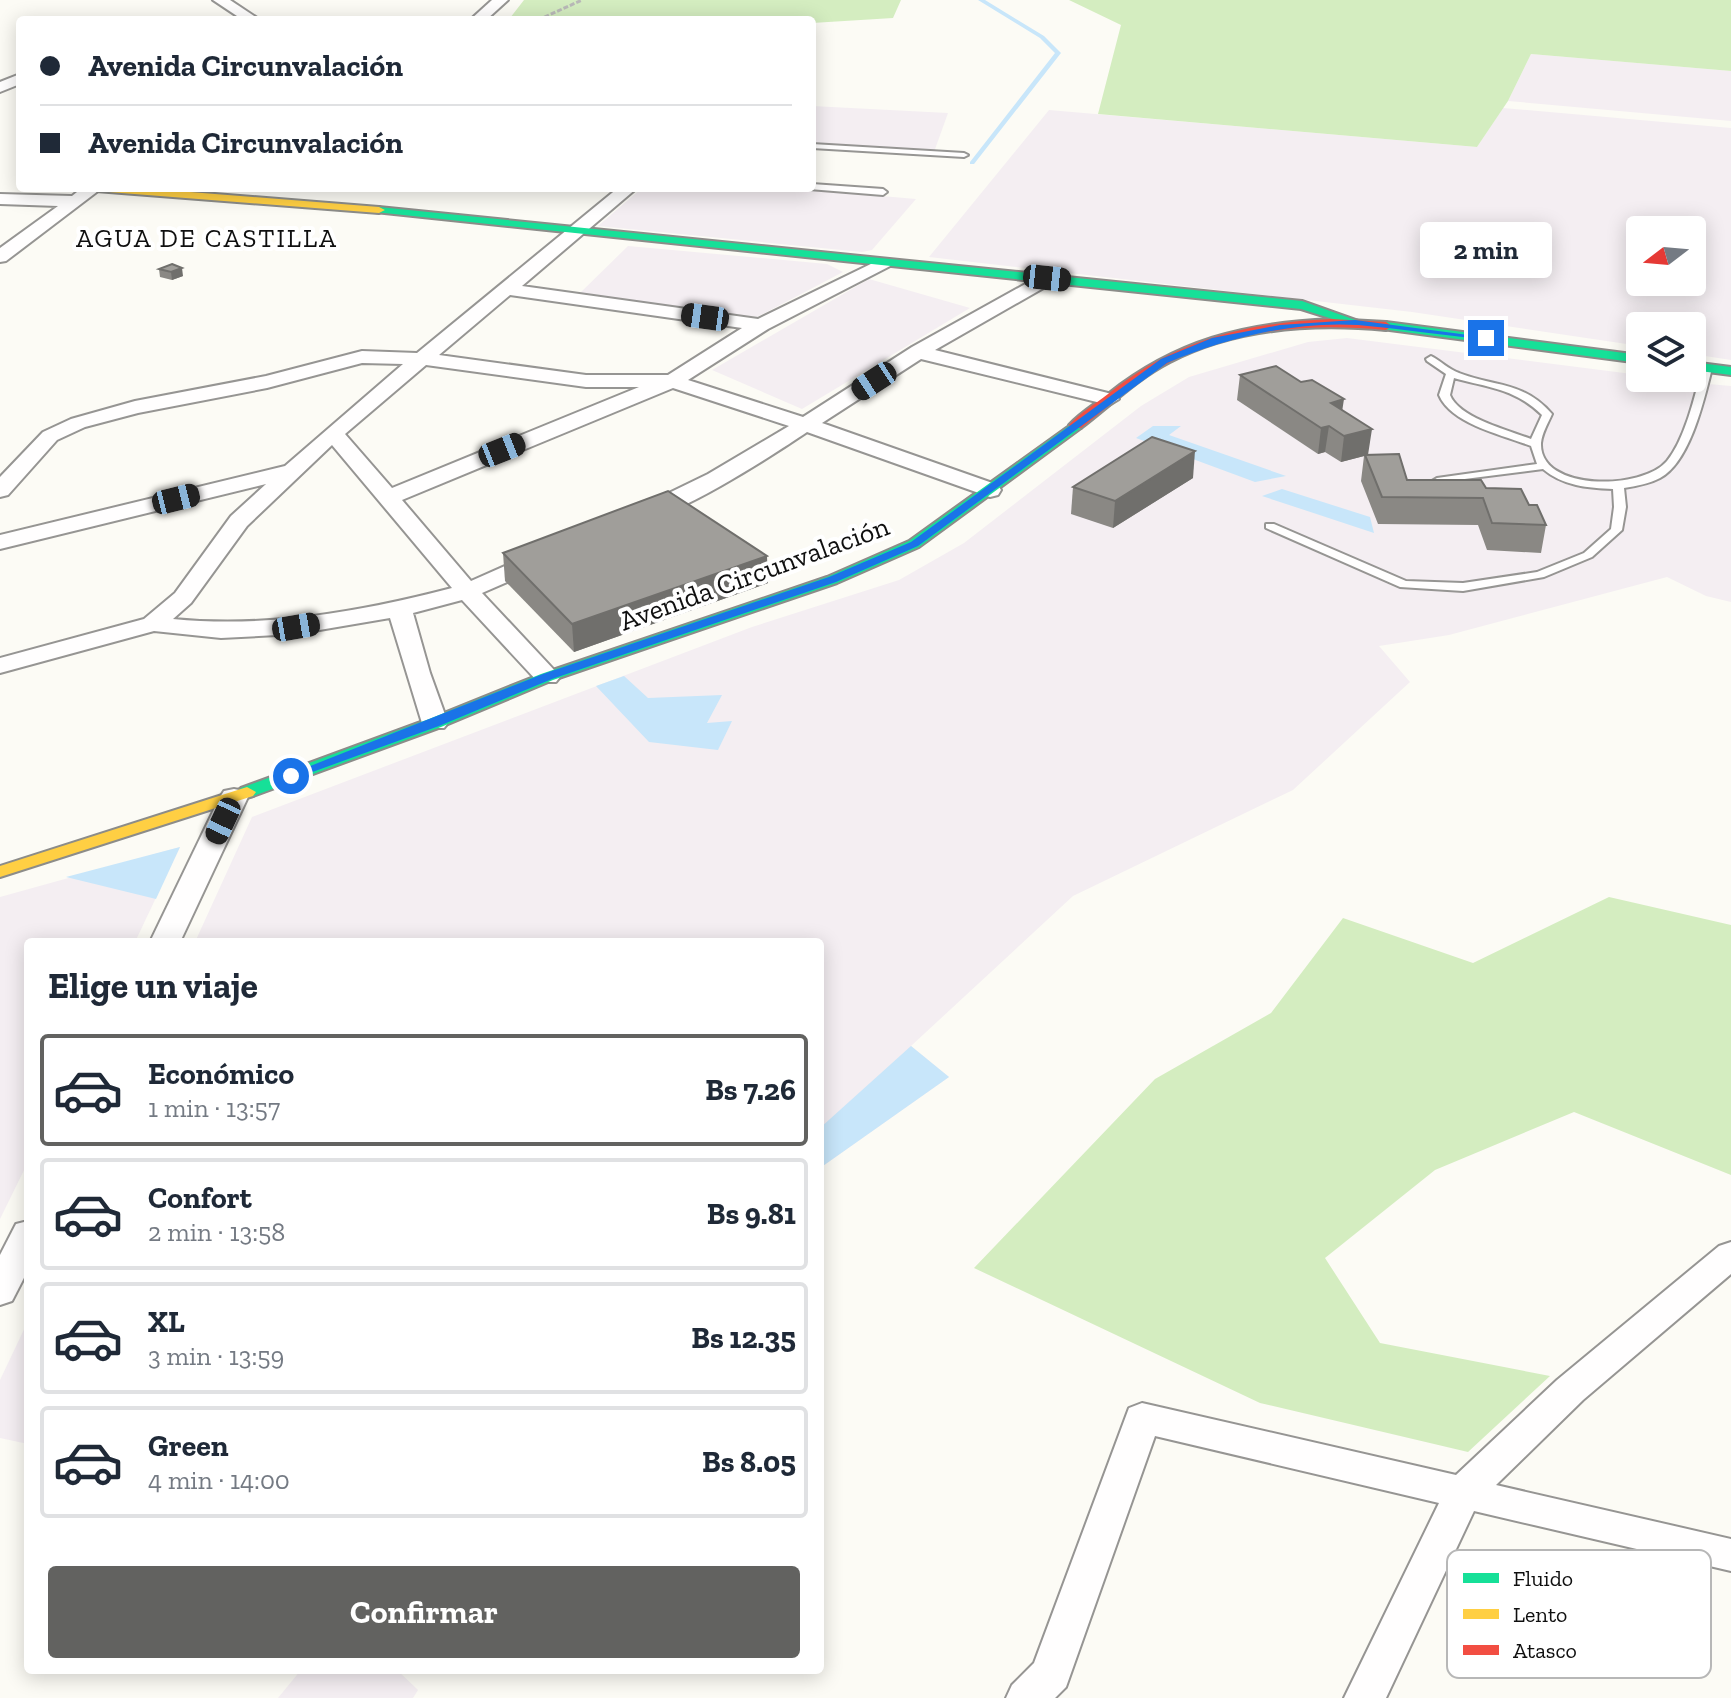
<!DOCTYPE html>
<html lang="es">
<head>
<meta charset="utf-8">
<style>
	body { margin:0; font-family:"Zilla Slab",serif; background:#f6f6f7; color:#1f2937; height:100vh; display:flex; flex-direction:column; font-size:30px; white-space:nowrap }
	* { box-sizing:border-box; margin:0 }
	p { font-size:26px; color:#747a83 }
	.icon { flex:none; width:44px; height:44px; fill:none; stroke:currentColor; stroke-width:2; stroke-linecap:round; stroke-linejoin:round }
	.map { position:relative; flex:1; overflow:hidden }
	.panel { position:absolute; left:24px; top:938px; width:800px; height:736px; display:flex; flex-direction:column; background:#fff; border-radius:8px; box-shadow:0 4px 20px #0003 }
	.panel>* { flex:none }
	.top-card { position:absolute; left:16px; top:16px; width:800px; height:176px; border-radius:8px; box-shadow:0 4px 20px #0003; display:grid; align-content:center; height:176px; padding:0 24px; background:#fff }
	.needle { width:52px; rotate:254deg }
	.fabs { position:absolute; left:1626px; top:216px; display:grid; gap:16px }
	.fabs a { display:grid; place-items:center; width:80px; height:80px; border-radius:8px; background:#fff; box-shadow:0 4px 20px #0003; font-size:40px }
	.end { position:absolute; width:36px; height:36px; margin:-18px; border:10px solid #1a73e8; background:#fff; box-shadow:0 0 0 4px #fff }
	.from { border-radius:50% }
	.bubble { position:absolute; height:56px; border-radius:8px; background:#fff; box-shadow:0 4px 20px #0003; font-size:26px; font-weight:700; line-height:56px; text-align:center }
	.car { position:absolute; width:24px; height:48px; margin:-24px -12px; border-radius:10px; box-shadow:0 0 6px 2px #0007; background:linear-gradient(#222 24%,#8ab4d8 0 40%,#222 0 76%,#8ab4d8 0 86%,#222 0) }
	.top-card b { display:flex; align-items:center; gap:28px; height:76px; font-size:30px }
	.top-card b+b { border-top:2px solid #e0e1e3 }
	.top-card i { width:20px; height:20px; background:#1f2937 }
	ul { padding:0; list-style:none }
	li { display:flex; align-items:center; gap:24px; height:112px; margin:0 16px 12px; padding:0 8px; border:4px solid #e0e1e3; border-radius:8px }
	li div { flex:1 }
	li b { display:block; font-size:30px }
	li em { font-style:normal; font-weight:700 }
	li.current { border-color:#626260 }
	li>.icon { width:72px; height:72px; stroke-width:1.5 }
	h2 { padding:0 24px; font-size:36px; line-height:96px }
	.button { display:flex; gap:16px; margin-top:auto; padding:16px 24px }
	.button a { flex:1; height:92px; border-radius:8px; background:#626260; color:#fff; font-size:32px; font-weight:700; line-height:92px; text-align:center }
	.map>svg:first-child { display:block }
</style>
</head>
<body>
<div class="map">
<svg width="1731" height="1698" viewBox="0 0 1731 1698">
	<rect width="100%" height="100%" fill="#fcfbf5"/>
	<g fill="#f4eef2" fill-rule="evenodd">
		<path d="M1531,54L1731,71V121L1508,101Z"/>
		<path d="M812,106L948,113L934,152L812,145Z"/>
		<path d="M1503,108L1731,128V360L1692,354V326H1640V346L1412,312L929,257L1049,110L1477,147ZM1640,230H1692V282H1640Z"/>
		<path d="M642,188H790L916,199L872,250L862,252L598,226Z"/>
		<path d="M628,246L827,264L843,272L757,317L579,294Z"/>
		<path d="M869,279L970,308L802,409L712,370Z"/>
		<path d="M1347,338L1640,375V378L1731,386V602L1706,596L1667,577L1449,635L1379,646L1410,682L1293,790L1073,896L911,1046L949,1077L820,1168V942H195L252,817L752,627L899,580L964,543L1141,406L1189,377L1308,342Z"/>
		<path d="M180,847L135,942H28V1162L0,1219V897Z"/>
		<path d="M28,1321V1444L0,1438V1380Z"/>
		<path d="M301,1670H397L418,1690L413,1698H278Z"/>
	</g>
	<g fill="#d4edc0">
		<path d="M524,0H901L893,18L812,23V20L510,18Z"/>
		<path d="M1069,0H1731V71L1531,54L1508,101L1477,147L1098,114L1121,25Z"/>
		<path d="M1609,897L1731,925V1175L1574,1112L1435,1170L1325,1258L1380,1343L1550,1376L1468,1452L1260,1403L974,1268L1155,1079L1271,1013L1343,918L1473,963Z"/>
	</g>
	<g fill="#c8e6fa">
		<path d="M1153,426H1181L1169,435L1286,476L1255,482L1136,438Z"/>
		<path d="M1282,489L1370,517L1374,533L1262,496Z"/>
		<path d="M624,676L648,698L722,695L707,723L732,721L718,750L649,742L596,686Z"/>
		<path d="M180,847L156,899L66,877Z"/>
		<path d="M911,1046L949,1077L820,1168V1128Z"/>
	</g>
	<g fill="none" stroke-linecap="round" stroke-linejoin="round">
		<path fill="#c8e6fa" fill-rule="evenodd" d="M978,0H985L1044,36L1061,53L974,164H970V162L1055,53L1040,38Z"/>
		<defs>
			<g id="lane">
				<path d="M812,144L964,153L968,155L964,157L812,148Z"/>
				<path d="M812,184L883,189L887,192L883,195L809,189L812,188Z"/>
				<path d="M1431,356C1441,361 1448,369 1459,373C1495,387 1523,381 1552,414C1548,423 1542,433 1541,443C1539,492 1643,490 1667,461C1685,439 1695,396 1702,368L1707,365L1712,368C1704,400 1690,462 1660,478C1649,484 1636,486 1624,488L1626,507L1622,530L1592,557L1544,577L1463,591L1400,587L1266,528V524H1274L1406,581L1463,583L1537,572L1584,553L1611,529L1614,507L1613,489C1588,488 1563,486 1543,469L1433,483L1432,481L1437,478L1537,464L1531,446C1503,435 1451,424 1439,395L1446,374L1427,361L1426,359ZM1454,378C1489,388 1514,388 1542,415L1531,439C1508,430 1459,418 1450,395Z"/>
			</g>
			<g id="street">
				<path d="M213,0H230L260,20H243Z"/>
				<path d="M492,0H508L486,20H470Z"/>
				<path d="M20,74V84L0,92V82Z"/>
				<path d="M82,188H102L6,261L0,262V248L58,206L0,204V194L72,196Z"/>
				<path d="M618,188H637L522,286L758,319L879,260H891L894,264L768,329L688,380L803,417L912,347L1047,272L1056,278L1054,282L935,350L1116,395L1119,399L1109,405L921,359L822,423L998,485L1001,490L998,495L990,497L807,432C779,451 665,526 636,519L633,514L636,509L708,474L789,426L673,388L402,500L471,581L532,554H548L552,559L548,564L482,593L556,672L560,677L556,682H538L462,600L413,613L430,673L448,723L444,728H426L422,723L390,618L296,634L221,638L154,631L0,673V658L144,619L175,593L231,516L266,484L0,549V535L285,466L403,364L362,363L267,388L138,413L85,427L57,440L8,495L0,497V477L43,432L71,419L135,401L266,376L362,351L417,353ZM510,295L742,328L668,375H586L439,355ZM426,365L586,387H639L392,488L345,434ZM332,445L452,588C360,612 268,628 173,619L191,603L247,526Z"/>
				<path d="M234,789L244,791L248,797L180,942H150L220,797L224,791Z"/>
				<path d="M28,1221V1270L12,1301L0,1305V1255L16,1224Z"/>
				<path d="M1731,1242V1274L1583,1400L1496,1485L1731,1539V1571L1474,1511L1386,1698H1344L1439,1503L1155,1436L1066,1687L1055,1698H1006L1012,1685L1034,1663L1129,1408L1142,1403L1456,1475L1557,1380L1719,1246Z"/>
			</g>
			<g id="fast">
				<path d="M379,207L1302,301L1361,322L1355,326L1301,309L375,212L373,210Z"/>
				<path d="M1386,322L1640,355V363L1382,329V323Z"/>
				<path d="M1692,362L1731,367V375L1692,370Z"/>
				<path d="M1076,421L1083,425L1081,428L919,547L837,583L553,680L441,727L253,796L247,797L238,792L241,788L429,719L541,674L827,577L909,541Z"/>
			</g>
			<g id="slow">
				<path d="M91,188H139L379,207L385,210L379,213L96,191Z"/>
				<path d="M247,787L256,792L253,796L0,877V866Z"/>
			</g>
			<path id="jam" d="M1331,319L1386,322L1392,326L1386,330C1313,323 1236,328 1170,362C1137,379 1110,406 1081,428H1071L1069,425C1080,413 1095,404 1108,394C1176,340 1244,323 1331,319Z"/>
		</defs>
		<use href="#lane" stroke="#969593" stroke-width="4"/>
		<use href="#street" stroke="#969593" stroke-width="4"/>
		<use href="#fast" stroke="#8c8c89" stroke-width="4"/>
		<use href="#slow" stroke="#8c8c89" stroke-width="4"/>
		<use href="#jam" stroke="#8c8c89" stroke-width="4"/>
		<path stroke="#b9b9b8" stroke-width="3" stroke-dasharray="5 2" stroke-linecap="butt" d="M538,20L582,0"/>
		<use href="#lane" fill="#fffefe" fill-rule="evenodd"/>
		<use href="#street" fill="#fffefe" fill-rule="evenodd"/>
		<use href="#fast" fill="#16e098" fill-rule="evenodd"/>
		<use href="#slow" fill="#ffcf43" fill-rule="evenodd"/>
		<use href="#jam" fill="#f24e42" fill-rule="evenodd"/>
	</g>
	<g fill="#8a8884">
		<path d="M159,269L183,276L172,280L160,277Z"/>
		<path d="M1240,375L1301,382L1342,410L1368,455L1407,480L1486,488L1529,505L1546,525L1541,553L1487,550L1478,525L1378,524L1361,481L1364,456L1341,462L1325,452L1318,454L1237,400Z"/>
		<path d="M1193,478L1113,528L1071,514L1073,487Z"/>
		<path d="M503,553L768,583L574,652L505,581Z"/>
	</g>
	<g fill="#706f6c">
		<path d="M182,268L183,276L172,280L171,272Z"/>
		<path d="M1344,399L1340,425L1329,426L1325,452L1318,454L1321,428L1331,403Z"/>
		<path d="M1372,429L1368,455L1341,462L1344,436Z"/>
		<path d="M1195,451L1193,478L1113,528L1115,501Z"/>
		<path d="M767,556L768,583L574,652L572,624Z"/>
	</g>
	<g fill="#a09e9a" stroke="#706f6c" stroke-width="2">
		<path d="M172,264L182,268L171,272L159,269Z"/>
		<path d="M1276,366L1301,382L1312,380L1344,399L1331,403L1372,429L1344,436L1329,426L1321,428L1240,375Z"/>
		<path d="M1152,437L1195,451L1115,501L1073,487Z"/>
		<path d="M1399,454L1407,480H1481L1486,488L1521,489L1529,505H1537L1546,525L1492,523L1483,498L1382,497L1365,455Z"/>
		<path d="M668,491L767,556L572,624L503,553Z"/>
	</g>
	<path fill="#1a73e8" d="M1355,320L1491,338L1486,340C1444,335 1401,329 1358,325C1294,321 1226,338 1167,363L918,546L836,582L552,679L439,726L296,778L285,776L543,674L829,577L911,542L1161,359L1212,338L1280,325Z"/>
	<g text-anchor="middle" stroke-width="8" stroke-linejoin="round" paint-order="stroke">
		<g font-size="26" letter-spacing="2" fill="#0f0f0f" stroke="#fff">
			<text x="207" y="247">AGUA DE CASTILLA</text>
		</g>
		<g font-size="28" fill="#0f0f0f" stroke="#fff">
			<text transform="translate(754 573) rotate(-20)" y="10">Avenida Circunvalación</text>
		</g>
	</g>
	<rect x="1447" y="1550" width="264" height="128" rx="12" fill="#fff" stroke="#b7b7b7" stroke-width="2"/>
	<rect x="1463" y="1573" width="36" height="10" fill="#16e098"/>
	<rect x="1463" y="1609" width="36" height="10" fill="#ffcf43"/>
	<rect x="1463" y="1645" width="36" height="10" fill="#f24e42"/>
	<g font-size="22" fill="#0f0f0f">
		<text x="1513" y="1586">Fluido</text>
		<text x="1513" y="1622">Lento</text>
		<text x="1513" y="1658">Atasco</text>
	</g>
</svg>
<div class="fabs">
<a><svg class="needle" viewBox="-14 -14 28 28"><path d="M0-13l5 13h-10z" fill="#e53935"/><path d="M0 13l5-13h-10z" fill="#747a83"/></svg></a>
<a><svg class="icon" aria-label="layers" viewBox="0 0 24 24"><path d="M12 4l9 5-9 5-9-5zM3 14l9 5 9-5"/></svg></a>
</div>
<i class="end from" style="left:291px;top:776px"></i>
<i class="end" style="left:1486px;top:338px"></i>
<div class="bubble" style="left:1420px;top:222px;width:132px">2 min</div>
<i class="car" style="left:1047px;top:278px;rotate:96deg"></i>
<i class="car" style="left:705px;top:317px;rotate:278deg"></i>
<i class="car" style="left:874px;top:381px;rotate:237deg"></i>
<i class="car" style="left:502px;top:450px;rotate:68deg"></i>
<i class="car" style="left:176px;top:499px;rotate:76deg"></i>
<i class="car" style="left:296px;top:627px;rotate:80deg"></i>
<i class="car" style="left:223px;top:821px;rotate:205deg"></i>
<div class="top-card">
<b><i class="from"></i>Avenida Circunvalación</b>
<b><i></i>Avenida Circunvalación</b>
</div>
<section class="panel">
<h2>Elige un viaje</h2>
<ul>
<li class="current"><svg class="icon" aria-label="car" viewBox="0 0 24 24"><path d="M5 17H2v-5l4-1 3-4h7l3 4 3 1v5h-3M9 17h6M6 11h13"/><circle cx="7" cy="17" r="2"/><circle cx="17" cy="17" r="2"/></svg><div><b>Económico</b><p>1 min · 13:57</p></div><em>Bs 7.26</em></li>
<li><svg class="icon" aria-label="car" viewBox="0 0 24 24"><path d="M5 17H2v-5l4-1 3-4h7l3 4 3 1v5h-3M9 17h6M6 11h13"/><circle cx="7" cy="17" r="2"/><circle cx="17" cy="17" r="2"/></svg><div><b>Confort</b><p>2 min · 13:58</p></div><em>Bs 9.81</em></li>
<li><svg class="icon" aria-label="car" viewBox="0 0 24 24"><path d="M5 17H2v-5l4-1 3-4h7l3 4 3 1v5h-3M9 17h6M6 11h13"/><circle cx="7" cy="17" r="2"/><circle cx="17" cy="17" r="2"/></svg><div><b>XL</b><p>3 min · 13:59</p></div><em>Bs 12.35</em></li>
<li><svg class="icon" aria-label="car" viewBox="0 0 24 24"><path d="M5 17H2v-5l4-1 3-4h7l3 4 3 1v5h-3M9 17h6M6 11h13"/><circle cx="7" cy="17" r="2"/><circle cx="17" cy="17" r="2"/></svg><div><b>Green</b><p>4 min · 14:00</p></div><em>Bs 8.05</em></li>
</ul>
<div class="button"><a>Confirmar</a></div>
</section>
</div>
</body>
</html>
